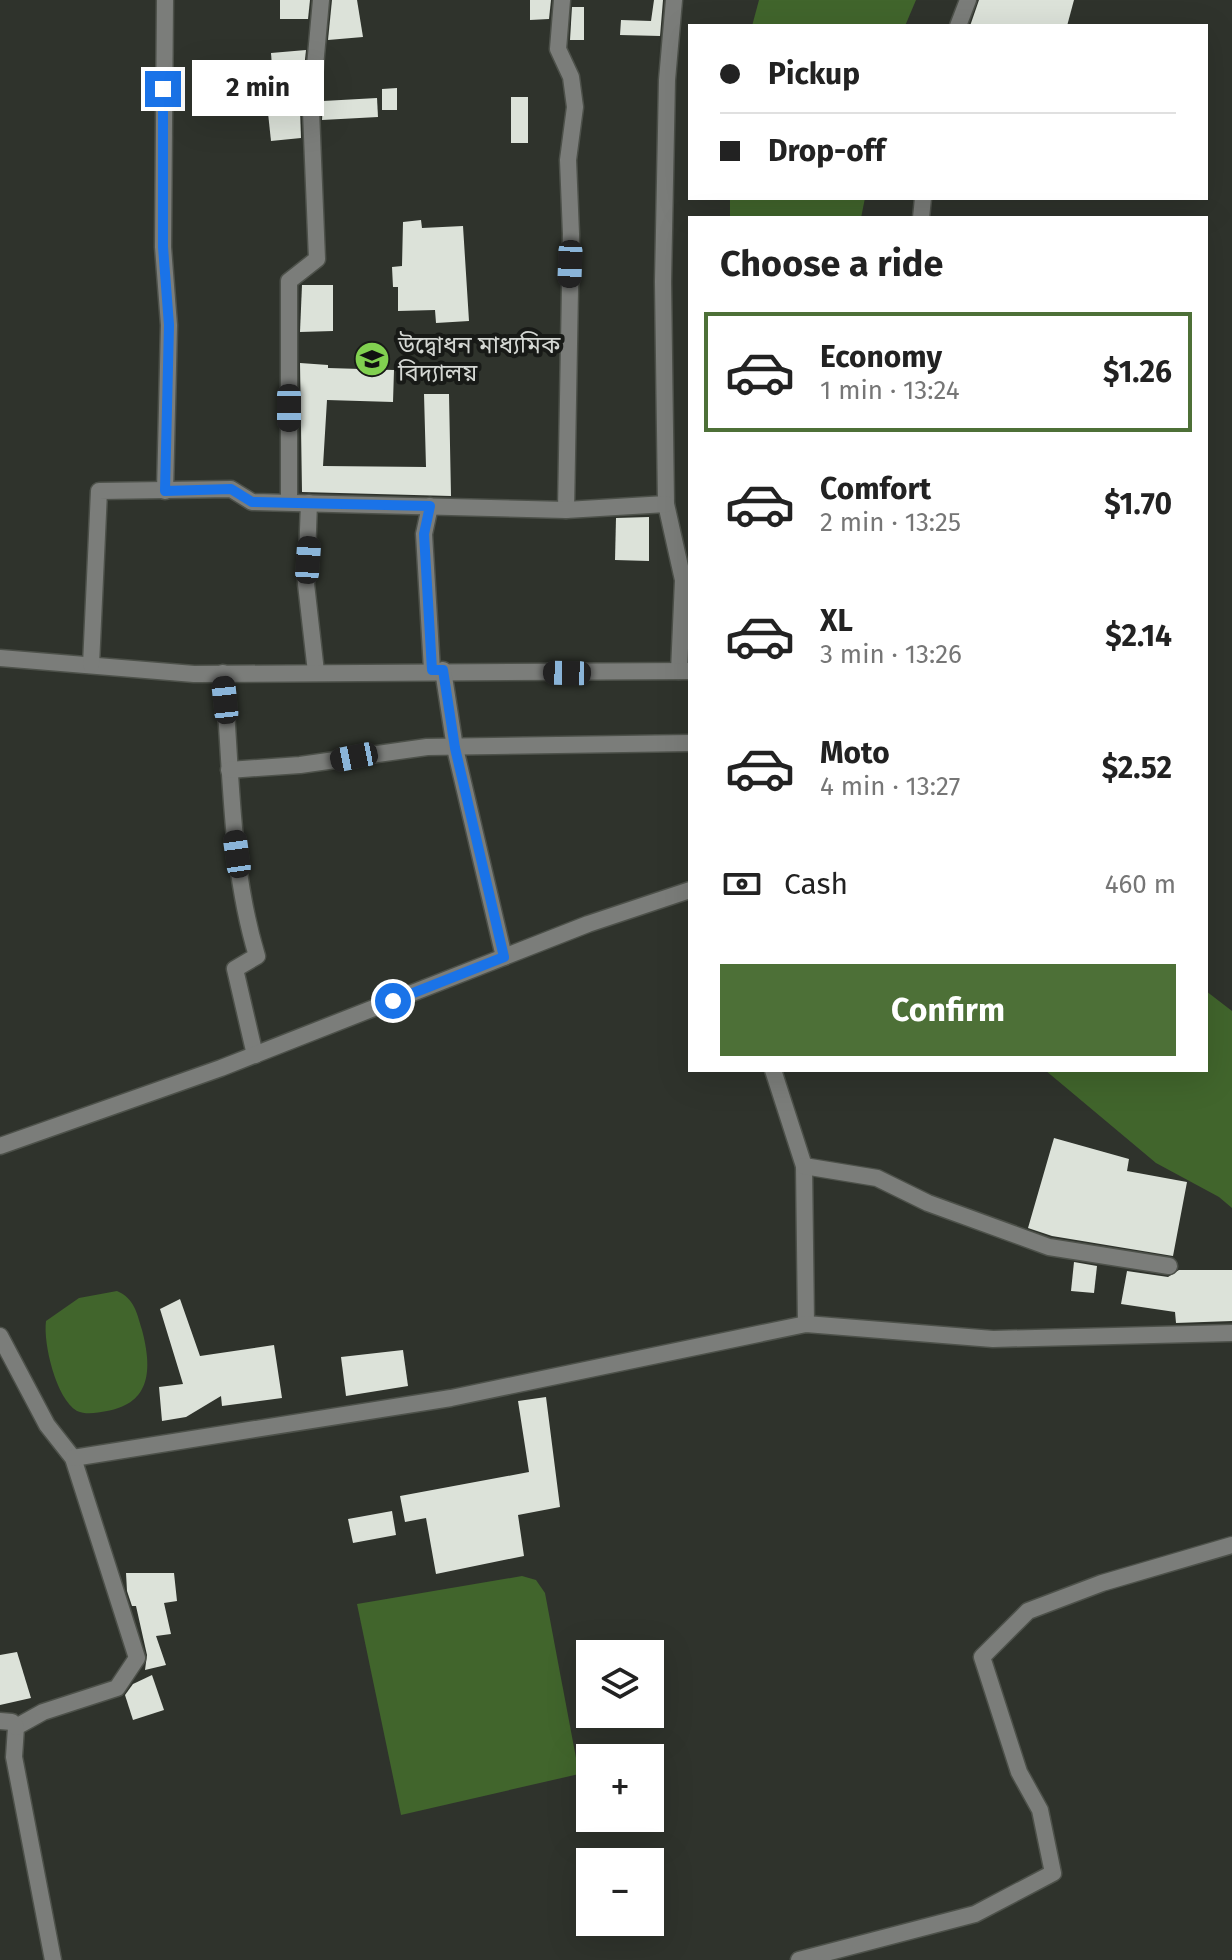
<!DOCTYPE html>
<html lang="en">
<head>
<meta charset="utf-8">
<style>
	body { margin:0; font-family:"Fira Sans","Noto Sans Bengali",sans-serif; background:#f2f2f2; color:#222; height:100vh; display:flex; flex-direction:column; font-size:30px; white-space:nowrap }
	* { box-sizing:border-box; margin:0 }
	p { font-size:26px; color:#767676 }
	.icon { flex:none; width:44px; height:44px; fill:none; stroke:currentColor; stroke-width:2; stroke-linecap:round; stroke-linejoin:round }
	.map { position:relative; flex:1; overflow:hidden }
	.details { position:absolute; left:688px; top:216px; width:520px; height:856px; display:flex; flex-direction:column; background:#fff; border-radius:0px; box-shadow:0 8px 32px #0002 }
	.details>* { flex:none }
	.banner { position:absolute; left:688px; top:24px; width:520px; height:176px; border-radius:0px; box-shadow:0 8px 32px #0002; display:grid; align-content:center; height:176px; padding:0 32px; background:#fff }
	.tools { position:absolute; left:576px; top:1640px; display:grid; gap:16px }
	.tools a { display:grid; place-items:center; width:88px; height:88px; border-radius:0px; background:#fff; box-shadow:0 8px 32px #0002; font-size:40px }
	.end { position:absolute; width:36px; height:36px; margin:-18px; border:10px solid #1a73e8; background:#fff; box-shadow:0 0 0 4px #fff }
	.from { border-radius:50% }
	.bubble { position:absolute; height:56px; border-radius:0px; background:#fff; box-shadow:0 8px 32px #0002; font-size:26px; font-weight:700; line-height:56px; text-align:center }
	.car { position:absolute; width:24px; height:48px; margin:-24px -12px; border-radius:10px; box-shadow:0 0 6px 2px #0007; background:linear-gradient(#222 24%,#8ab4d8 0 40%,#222 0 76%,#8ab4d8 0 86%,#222 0) }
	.banner b { display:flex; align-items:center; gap:28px; height:76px; font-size:30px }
	.banner b+b { border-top:2px solid #e0e0e0 }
	.banner i { width:20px; height:20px; background:#222 }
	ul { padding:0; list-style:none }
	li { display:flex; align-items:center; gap:24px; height:120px; margin:0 16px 12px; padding:0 16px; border:4px solid transparent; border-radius:0px }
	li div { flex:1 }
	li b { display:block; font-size:30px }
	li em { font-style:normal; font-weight:700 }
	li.active { border-color:#4d7037 }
	li>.icon { width:72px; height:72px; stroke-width:1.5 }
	h2 { padding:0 32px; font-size:36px; line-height:96px }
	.pay { display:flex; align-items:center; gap:20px; height:88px; padding:0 32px; font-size:30px }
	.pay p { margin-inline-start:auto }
	.button { display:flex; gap:16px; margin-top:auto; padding:16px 32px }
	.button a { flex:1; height:92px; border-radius:0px; background:#4d7037; color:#fff; font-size:32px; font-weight:700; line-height:92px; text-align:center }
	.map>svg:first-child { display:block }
</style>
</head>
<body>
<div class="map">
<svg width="1232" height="1960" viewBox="0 0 1232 1960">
	<rect width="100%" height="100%" fill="#2f332c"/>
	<g fill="#41652c">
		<path d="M759,0H916L905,26H752Z"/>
		<path d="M730,198H865L861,218H730Z"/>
		<path d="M1206,991L1232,1011V1208L1219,1197L1156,1163L1045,1070H1206Z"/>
		<path d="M117,1291C134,1298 137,1313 142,1330C152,1368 152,1403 107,1411C97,1413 86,1415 77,1411C56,1399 43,1343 46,1321L79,1298Z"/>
		<path d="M522,1576L536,1580L545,1593L579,1774L401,1815L357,1604Z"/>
	</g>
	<g fill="#dce2d9">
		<path d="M280,0H310L308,19H280Z"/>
		<path d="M332,0H357L363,37L328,40Z"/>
		<path d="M530,0H551L549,19L530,20Z"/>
		<path d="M654,0H663L660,36L620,35L621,20L651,21Z"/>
		<path d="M979,0H1074L1067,26H970Z"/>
		<path d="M572,7H584V40H570Z"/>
		<path d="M306,50L303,78L273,80L271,53Z"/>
		<path d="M397,88V110H382V89Z"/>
		<rect x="511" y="97" width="17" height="46"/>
		<path d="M377,98L378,117L322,120L323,101Z"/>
		<path d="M300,110L301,138L271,141L268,113Z"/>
		<path d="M421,220L422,228L463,226L469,321L436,323L435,310L398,311V287H393L392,267L402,266L403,222Z"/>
		<path d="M302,285H333V331L300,332Z"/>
		<path d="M300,363L328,365V368L394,370L393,402L327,400L323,466L426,467L424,394H449L451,496L302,492Z"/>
		<path d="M649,517V561L615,560L616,518Z"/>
		<path d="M1054,1138L1129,1159L1127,1171L1187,1182L1173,1256L1052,1236L1028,1228Z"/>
		<path d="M1074,1262L1097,1266L1094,1293L1071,1291Z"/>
		<path d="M1179,1270H1232V1321L1176,1323L1175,1312L1121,1304L1127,1271L1168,1277Z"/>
		<path d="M180,1299L200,1356L274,1345L282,1398L222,1406L221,1396L186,1417L162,1421L159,1387L183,1384L160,1309Z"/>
		<path d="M403,1350L408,1386L346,1396L341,1357Z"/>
		<path d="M546,1397L560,1507L518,1515L524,1556L436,1574L426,1518L405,1522L400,1496L529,1472L518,1401Z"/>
		<path d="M392,1511L396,1535L353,1543L348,1519Z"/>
		<path d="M126,1573H174L177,1601L164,1603L171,1634L156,1636L166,1665L145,1670L147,1655L136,1606H132L127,1591Z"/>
		<path d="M17,1652L31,1698L0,1705V1655Z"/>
		<path d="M152,1675L164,1710L133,1720L125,1695L133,1684Z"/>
	</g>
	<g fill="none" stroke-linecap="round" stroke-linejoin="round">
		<defs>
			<g id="street">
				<path d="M562,0L558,49L571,77L575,107L568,160L571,234L566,510"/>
				<path d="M674,0L667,80L663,282L666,504L683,580L679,671"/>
				<path d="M958,26L968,0"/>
				<path d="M921,218L923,198"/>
				<path d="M165,491L169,325L163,247L165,0"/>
				<path d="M289,502V281L317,259L311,111L321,0"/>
				<path d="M309,503L306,584L316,672"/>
				<path d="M430,506L424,534L432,670"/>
				<path d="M0,658L194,674L690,671"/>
				<path d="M91,665L99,491L231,489L252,502L566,510L666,504"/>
				<path d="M443,670L455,748L504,957"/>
				<path d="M223,673C232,768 229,864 257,956L235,969L255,1055"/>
				<path d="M229,770L300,765L427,747L690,743"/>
				<path d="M773,1070L804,1166L806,1324"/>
				<path d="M0,1146L221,1068L588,924L690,890"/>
				<path d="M804,1166L877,1178L928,1203L1049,1247L1169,1266"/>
				<path d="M0,1336L47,1425L73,1458L137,1658L117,1688L43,1712L16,1727L14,1757L53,1960"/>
				<path d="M73,1458L451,1398L806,1324L993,1339L1232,1333"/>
				<path d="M0,1721L12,1722L16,1727"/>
				<path d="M799,1960L975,1914L1053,1873L1040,1810L1019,1772L982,1657L1028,1611L1102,1583L1232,1545"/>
			</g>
		</defs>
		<use href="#street" stroke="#4d514a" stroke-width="19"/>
		<use href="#street" stroke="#7b7d7a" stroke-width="16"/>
	</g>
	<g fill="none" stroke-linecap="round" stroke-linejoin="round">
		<path stroke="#1a73e8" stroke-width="10" d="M163,89V247L169,325L165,491L231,489L252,502L430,506L424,534L432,670H443L455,748L504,957L393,1001"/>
	</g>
	<defs>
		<symbol id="school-disc" viewBox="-11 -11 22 22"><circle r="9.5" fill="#81d050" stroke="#181a17"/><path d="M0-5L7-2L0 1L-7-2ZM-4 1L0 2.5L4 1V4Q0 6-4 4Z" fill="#111"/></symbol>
	</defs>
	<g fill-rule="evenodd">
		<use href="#school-disc" x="352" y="339" width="40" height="40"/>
	</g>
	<g text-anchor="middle" stroke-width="8" stroke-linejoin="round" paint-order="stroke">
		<g font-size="24" fill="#d4d7d3" stroke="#181a17" text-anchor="start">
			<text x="398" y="353">উদ্বোধন মাধ্যমিক<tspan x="398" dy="28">বিদ্যালয়</tspan></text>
		</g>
	</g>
</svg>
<div class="tools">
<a><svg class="icon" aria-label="layers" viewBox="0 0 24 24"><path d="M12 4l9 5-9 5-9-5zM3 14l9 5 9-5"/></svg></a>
<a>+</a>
<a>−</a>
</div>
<i class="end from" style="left:393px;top:1001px"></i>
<i class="end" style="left:163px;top:89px"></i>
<div class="bubble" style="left:192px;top:60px;width:132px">2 min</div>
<i class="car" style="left:570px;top:264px;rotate:182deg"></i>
<i class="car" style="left:289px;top:408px;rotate:180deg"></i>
<i class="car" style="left:308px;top:560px;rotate:4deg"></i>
<i class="car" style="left:567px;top:673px;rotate:271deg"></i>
<i class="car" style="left:225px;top:700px;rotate:354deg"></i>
<i class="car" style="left:354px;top:757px;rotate:259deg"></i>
<i class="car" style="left:237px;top:854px;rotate:352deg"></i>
<div class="banner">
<b><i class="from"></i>Pickup</b>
<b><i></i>Drop-off</b>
</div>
<section class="details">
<h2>Choose a ride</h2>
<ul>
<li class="active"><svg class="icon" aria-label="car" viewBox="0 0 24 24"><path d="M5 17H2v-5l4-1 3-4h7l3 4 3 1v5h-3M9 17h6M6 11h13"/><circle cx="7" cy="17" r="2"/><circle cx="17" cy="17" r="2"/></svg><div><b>Economy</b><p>1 min · 13:24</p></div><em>$1.26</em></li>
<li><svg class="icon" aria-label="car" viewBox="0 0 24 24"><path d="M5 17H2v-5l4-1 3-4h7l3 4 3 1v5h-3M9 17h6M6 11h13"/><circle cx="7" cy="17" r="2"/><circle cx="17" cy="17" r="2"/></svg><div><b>Comfort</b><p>2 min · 13:25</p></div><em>$1.70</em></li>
<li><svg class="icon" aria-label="car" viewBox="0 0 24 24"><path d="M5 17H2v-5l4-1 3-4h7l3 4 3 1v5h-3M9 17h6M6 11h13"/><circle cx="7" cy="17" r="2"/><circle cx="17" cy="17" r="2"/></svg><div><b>XL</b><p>3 min · 13:26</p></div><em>$2.14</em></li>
<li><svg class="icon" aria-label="car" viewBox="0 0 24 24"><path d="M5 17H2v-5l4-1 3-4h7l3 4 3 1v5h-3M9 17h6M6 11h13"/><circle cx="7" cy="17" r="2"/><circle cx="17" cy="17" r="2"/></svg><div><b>Moto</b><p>4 min · 13:27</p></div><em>$2.52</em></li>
</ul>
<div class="pay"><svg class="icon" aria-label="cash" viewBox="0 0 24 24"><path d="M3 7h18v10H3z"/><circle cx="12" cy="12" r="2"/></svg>Cash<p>460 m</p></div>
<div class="button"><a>Confirm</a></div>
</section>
</div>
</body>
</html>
